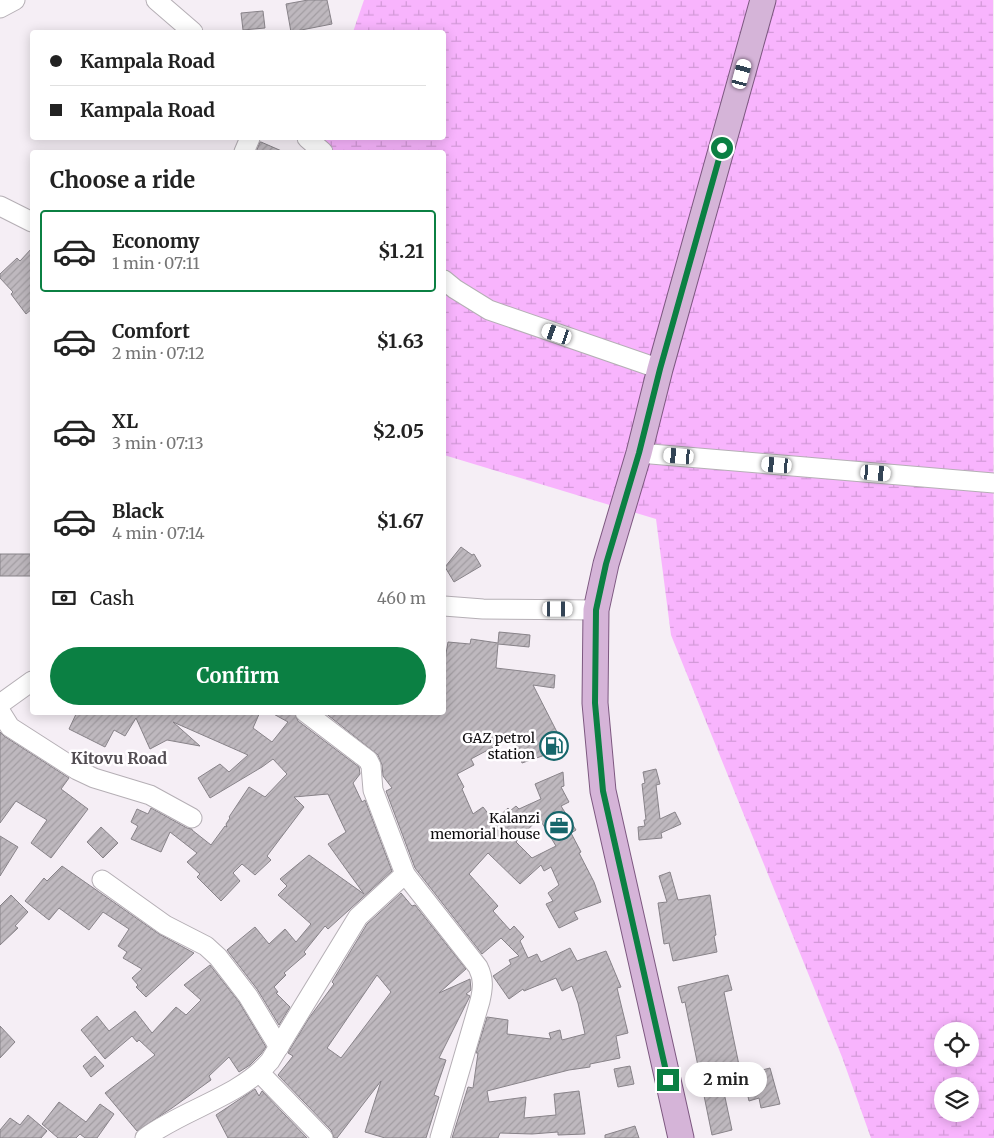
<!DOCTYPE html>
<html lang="en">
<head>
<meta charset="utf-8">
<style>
	body { margin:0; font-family:Merriweather,serif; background:#f6f6f6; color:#222; height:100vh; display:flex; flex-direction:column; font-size:19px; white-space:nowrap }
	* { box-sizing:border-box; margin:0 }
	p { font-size:16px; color:#767676 }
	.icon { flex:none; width:28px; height:28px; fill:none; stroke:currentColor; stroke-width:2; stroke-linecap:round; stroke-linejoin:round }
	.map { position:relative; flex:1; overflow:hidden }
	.details { position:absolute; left:30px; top:150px; width:416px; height:565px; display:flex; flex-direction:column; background:#fff; border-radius:5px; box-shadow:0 2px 12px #0003 }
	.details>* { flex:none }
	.guide { position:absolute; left:30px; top:30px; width:416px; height:110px; border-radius:5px; box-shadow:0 2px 12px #0003; display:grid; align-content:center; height:110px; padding:0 20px; background:#fff }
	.fabs { position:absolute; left:934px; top:1022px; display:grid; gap:10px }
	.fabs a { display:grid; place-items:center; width:45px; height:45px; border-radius:50%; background:#fff; box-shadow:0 2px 12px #0003; font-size:25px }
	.end { position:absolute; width:22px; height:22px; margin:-11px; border:6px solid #0b8043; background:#fff; box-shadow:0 0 0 2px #fff }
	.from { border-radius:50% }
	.bubble { position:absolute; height:35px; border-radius:18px; background:#fff; box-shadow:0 2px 12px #0003; font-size:16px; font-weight:700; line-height:35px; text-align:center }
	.car { position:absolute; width:15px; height:30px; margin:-15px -8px; border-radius:6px; box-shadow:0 0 4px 1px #0007; background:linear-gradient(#fff 24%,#345 0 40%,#fff 0 76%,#345 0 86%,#fff 0) }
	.guide b { display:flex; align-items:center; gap:18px; height:48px; font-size:19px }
	.guide b+b { border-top:1px solid #e0e0e0 }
	.guide i { width:12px; height:12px; background:#222 }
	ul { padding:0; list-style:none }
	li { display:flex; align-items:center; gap:15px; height:82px; margin:0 10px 8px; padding:0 10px; border:2px solid transparent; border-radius:5px }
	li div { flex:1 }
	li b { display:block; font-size:19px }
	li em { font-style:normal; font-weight:700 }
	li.selected { border-color:#0b8043 }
	li>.icon { width:45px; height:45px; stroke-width:1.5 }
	h2 { padding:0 20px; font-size:22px; line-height:60px }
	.pay { display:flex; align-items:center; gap:12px; height:55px; padding:0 20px; font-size:19px }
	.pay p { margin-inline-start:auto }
	.primary-button { display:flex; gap:10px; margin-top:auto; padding:10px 20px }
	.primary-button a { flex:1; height:58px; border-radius:30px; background:#0b8043; color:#fff; font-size:20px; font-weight:700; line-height:58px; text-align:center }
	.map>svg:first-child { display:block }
</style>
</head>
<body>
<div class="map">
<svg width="994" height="1138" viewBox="0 0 994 1138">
	<defs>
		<pattern id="wetland-marsh" width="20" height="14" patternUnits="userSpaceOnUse" patternTransform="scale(1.25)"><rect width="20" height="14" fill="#f8b4fd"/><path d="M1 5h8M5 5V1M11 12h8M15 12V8" fill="none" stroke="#d399d8"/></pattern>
		<pattern id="building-hatch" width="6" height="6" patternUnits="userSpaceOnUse" patternTransform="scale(1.25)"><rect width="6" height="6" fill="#beb8be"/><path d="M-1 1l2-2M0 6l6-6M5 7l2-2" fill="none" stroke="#a29da2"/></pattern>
	</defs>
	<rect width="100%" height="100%" fill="#f5eef5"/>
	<path fill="url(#wetland-marsh)" fill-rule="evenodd" d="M364,0H993L994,1138H871L842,1057L671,635L656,519L444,455V152H309L314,138H444V32H353ZM942,1031H970V1059H942ZM942,1086H970V1114H942Z"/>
	<g fill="url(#building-hatch)" stroke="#888389" fill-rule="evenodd">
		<path d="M308,0H327L332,24L291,32L286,4Z"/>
		<path d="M263,11L265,28L243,30L241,13Z"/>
		<path d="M260,142H261L284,152H256Z"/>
		<path d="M32,248V309L26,314L11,294L13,292L0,278V274L17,258L20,261Z"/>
		<path d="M461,547L472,555L474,554L481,566L454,582L445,567Z"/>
		<rect x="0" y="554" width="32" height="22"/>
		<path d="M499,632L530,635L529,647L498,644L496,668L555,675L554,688L533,685L558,734H560L562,757L548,758V754L522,763L514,736L471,759L474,765L457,774L464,787L462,789L473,814L483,807L494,821L508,808L510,811L516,806L519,809L541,799L535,784L563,772L564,786L561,787L569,802L561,806L576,830L571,833L581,852L579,853L594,882L601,902L574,912L578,919L559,928L546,904L553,901L548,893L559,885L551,867L544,871L541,865L520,884L488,853L469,874L498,906L493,911L510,930L514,926L524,937L520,941L528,958L537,954L541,962L570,948L577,961L606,951L621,987L617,988L628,1033L616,1036L620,1058L590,1064V1067L569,1070L487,1091L489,1102L526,1097L524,1118L556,1115L554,1094L579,1091L585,1134L558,1135V1132L532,1134L500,1133L498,1138H452L468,1087L473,1088L478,1053H476L487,1017L508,1020L507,1034L551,1039L549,1033L560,1030L562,1040L585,1034L578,1003L572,986L562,991L556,978L524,991L523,989L509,999L493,976L511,964L509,960L519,956L501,938L482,954L415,868L386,791L392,788L383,776L382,765L378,755L324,712H444V665L448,642L470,644L471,639L498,643ZM539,818L556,846L532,858L516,842Z"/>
		<path d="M77,712H260L253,728L272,742L288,722L270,712H294L298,721L359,767L360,774L353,783L362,802L365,800L392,871L328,929L325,926L304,952L306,954L284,973L286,975L274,987L278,992L276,993L290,1007L279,1025L257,989L227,950L255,927L269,944L285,929L296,942L311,924L278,895L287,886L280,879L309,855L364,894L328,844L346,832L328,794L294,797L304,807L267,856L271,860L255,875L242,864L233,873L240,881L221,901L197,877L200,874L187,862L197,853L170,832L161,852L131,839L138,826L131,822L137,809L148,814L151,808L187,828L192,829V830L211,845L225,826L227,827L226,824L230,818L229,817L249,787L265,797L287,774L273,759L262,767L210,798L198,778L220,764L229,772L248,755L173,722L200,746L167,740L150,749L136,718L125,736L114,730L105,747L69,729Z"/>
		<path d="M0,732L4,736L69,778L61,789L88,809L51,858L31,843L47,820L16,801L0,823Z"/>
		<path d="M656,769L660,784L656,785L660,819L675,812L681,824L661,833L662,838L639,840L638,827L645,826L644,820H646L642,784L645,783L643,772Z"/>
		<path d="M101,827L118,843L103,858L87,842Z"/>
		<path d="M0,836L18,847L0,876Z"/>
		<path d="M62,866L159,934L194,953L146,997L136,987L138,985L132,978L142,969L123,958L127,952L118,946L129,929L103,912L89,930L59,908L49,920L25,901L44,878L47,881Z"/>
		<path d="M670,872L678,900L710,895L716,935L714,936L717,952L673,961L669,943L664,944L658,903L667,902L659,876Z"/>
		<path d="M401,893L412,906L415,905L466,969L439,993L470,979L471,990L466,994L470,996L439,1058L446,1060L434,1095L439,1097L426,1138H385L365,1132L381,1081L337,1138H334L331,1130L278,1075L293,1056L288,1053L289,1051L309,1018L334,984L332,982L367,924ZM377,975L391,992L341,1058L327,1048Z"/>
		<path d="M11,895L28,912L15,926L18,928L0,945V906Z"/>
		<path d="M210,965L239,1002L266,1047L261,1054L250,1065L239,1072L229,1057L209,1076L211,1080L172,1108L137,1131L105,1093L155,1055L139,1040L137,1042L132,1036L105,1059L81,1030L97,1016L109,1031L135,1011L152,1033L176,1007L186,1015L201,1000L184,985Z"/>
		<path d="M728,975L732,990L724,992L740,1070L720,1074L732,1130L712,1135L685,1002L682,1003L678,987Z"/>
		<path d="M0,1026L15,1042L0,1058Z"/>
		<path d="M95,1056L104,1066L91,1077L83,1066Z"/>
		<path d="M630,1066L634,1084L618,1087L614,1069Z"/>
		<path d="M770,1068L780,1104L761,1108L759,1098L749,1101L743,1075Z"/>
		<path d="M255,1089L259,1096L262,1091L307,1138H228L216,1115Z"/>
		<path d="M59,1102L86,1122L100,1104L114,1114L97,1138H85L80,1134L76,1138H58L42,1124Z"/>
		<path d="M28,1115L47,1131L41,1138H0V1130L10,1118L20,1125Z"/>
		<path d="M635,1126L639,1138H605V1135Z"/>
	</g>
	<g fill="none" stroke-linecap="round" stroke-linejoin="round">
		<defs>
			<g id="minor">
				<path d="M156,0L193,32"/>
				<path d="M0,8L15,0"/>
				<path d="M307,138L323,152"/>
				<path d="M244,152L250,138"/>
				<path d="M0,206L32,222"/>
				<path d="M444,280L455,289L489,310L660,369"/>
				<path d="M639,453L994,483"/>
				<path d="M444,606L483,609L596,610"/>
				<path d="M0,704L32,681"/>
				<path d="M0,711L10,727L77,770L94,778L150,795L192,818"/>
				<path d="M305,712L368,760L371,766L373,790L405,874L478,967C484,979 483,988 480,1001L440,1138"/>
				<path d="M102,880L165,925L206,946L218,957L248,996L279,1047"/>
				<path d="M260,1073L323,1138"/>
				<path d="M145,1138C184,1109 239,1097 270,1061L358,917L405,874"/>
			</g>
			<path id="major" d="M681,1138L603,791L595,703L596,610L606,564L639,453L660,369L763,0"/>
		</defs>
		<use href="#minor" stroke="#b5afb5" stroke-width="21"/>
		<use href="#major" stroke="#7d5880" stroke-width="27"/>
		<use href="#minor" stroke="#fff" stroke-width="19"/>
		<use href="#major" stroke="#d5b4d8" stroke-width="25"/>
	</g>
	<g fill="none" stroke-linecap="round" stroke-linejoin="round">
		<path stroke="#0b8043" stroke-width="6" d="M668,1080L603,791L595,703L596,610L606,564L639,453L660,369L722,148"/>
	</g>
	<defs>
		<symbol id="fuel-ring" viewBox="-11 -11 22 22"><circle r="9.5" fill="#fffdff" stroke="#17666b" stroke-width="1.5"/><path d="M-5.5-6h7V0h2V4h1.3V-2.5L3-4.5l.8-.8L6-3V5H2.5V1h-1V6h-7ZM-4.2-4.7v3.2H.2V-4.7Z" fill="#17666b"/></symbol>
		<symbol id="office-ring" viewBox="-11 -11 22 22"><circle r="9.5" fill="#fffdff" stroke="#17666b" stroke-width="1.5"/><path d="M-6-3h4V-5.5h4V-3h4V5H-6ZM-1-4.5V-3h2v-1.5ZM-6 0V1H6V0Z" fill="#17666b"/></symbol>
	</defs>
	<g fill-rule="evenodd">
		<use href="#fuel-ring" x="538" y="730" width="32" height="32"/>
		<use href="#office-ring" x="543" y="810" width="32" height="32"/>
	</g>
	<g text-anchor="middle" stroke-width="5" stroke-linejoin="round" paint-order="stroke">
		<g font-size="14" fill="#0d0b0d" stroke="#fffdff" text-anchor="end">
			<text x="535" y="743">GAZ petrol<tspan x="535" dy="16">station</tspan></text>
			<text x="540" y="823">Kalanzi<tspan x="540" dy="16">memorial house</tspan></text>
		</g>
		<g font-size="16" font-weight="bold" fill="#524d52" stroke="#fffdff">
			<text x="119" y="764">Kitovu Road</text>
		</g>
	</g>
</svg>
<div class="fabs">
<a><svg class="icon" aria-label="locate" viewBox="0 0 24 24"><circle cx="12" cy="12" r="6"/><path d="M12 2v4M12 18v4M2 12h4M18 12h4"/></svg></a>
<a><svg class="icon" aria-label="layers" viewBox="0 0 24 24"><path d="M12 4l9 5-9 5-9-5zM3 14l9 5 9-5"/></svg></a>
</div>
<i class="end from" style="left:722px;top:148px"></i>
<i class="end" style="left:668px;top:1080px"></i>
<div class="bubble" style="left:685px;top:1062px;width:82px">2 min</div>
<i class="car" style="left:742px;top:74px;rotate:15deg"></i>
<i class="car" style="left:557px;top:334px;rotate:289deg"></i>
<i class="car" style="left:679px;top:456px;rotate:275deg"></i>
<i class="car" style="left:777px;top:465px;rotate:275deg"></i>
<i class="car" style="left:876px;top:473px;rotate:95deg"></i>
<i class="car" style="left:558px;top:609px;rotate:90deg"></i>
<div class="guide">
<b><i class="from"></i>Kampala Road</b>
<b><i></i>Kampala Road</b>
</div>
<section class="details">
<h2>Choose a ride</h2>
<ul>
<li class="selected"><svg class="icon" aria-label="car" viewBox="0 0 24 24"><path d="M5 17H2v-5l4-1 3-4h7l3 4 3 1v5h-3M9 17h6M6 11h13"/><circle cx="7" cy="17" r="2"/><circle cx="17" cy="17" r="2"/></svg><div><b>Economy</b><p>1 min · 07:11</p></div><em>$1.21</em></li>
<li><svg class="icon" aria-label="car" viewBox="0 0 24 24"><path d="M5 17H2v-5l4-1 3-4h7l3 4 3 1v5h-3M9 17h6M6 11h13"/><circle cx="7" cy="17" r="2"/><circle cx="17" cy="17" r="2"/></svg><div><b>Comfort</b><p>2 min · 07:12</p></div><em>$1.63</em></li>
<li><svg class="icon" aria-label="car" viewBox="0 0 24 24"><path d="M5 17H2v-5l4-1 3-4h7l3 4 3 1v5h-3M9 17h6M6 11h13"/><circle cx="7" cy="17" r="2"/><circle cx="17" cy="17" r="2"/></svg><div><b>XL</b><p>3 min · 07:13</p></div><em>$2.05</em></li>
<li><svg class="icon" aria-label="car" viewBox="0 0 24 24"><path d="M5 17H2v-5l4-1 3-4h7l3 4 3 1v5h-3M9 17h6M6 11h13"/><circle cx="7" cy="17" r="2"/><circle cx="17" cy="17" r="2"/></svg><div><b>Black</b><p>4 min · 07:14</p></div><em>$1.67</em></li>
</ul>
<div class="pay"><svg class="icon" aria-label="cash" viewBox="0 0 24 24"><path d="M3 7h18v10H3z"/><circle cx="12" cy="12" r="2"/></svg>Cash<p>460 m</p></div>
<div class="primary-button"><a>Confirm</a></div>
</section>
</div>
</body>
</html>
